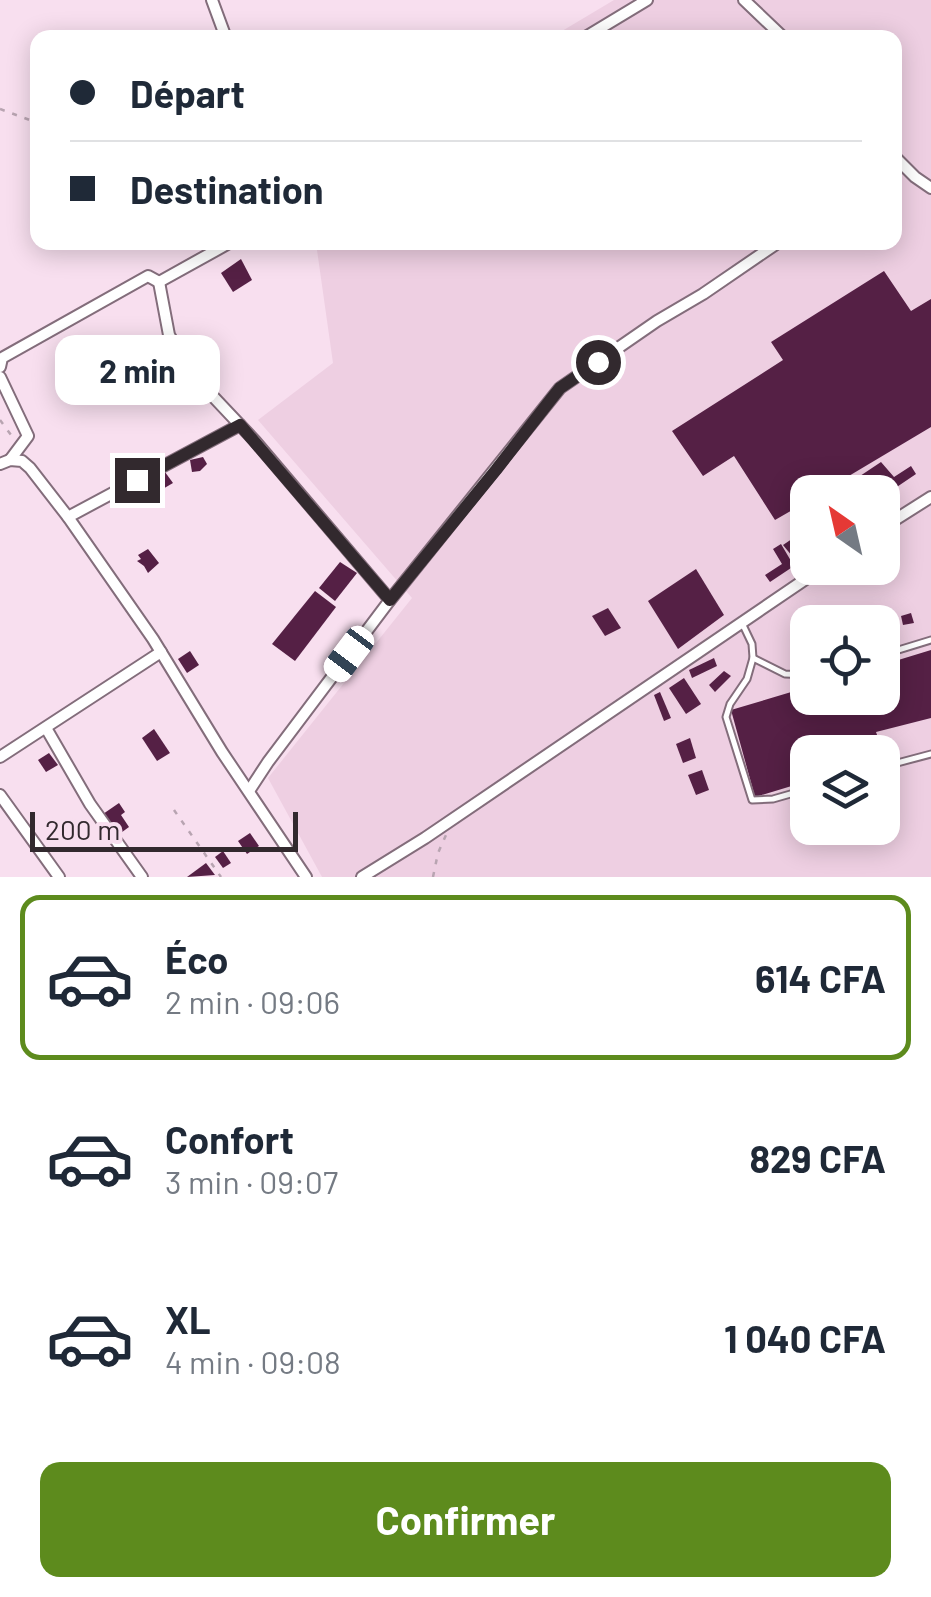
<!DOCTYPE html>
<html lang="fr">
<head>
<meta charset="utf-8">
<style>
	body { margin:0; font-family:Barlow,sans-serif; background:#f2f2f3; color:#1f2937; height:100vh; display:flex; flex-direction:column; font-size:38px; white-space:nowrap }
	* { box-sizing:border-box; margin:0 }
	p { font-size:32px; color:#747a83 }
	.icon { flex:none; width:55px; height:55px; fill:none; stroke:currentColor; stroke-width:2; stroke-linecap:round; stroke-linejoin:round }
	.map { position:relative; height:877px; overflow:hidden }
	.drawer { display:flex; flex-direction:column; background:#fff; flex:1 }
	.drawer>* { flex:none }
	.banner { position:absolute; left:30px; top:30px; width:872px; height:220px; border-radius:20px; box-shadow:0 5px 25px #0003; display:grid; align-content:center; height:220px; padding:0 40px; background:#fff }
	.needle { width:65px; rotate:326deg }
	.buttons { position:absolute; left:790px; top:475px; display:grid; gap:20px }
	.buttons a { display:grid; place-items:center; width:110px; height:110px; border-radius:20px; background:#fff; box-shadow:0 5px 25px #0003; font-size:50px }
	.scale { position:absolute; left:30px; bottom:25px; width:268px; box-sizing:border-box; padding-left:10px; border:5px solid #32292e; border-top:0; font-size:28px; line-height:35px; white-space:nowrap; color:#32292e; -webkit-text-stroke:8px #f8dfef; paint-order:stroke }
	.end { position:absolute; width:45px; height:45px; margin:-22px; border:12px solid #32292e; background:#fff; box-shadow:0 0 0 5px #fff }
	.from { border-radius:50% }
	.bubble { position:absolute; height:70px; border-radius:20px; background:#fff; box-shadow:0 5px 25px #0003; font-size:32px; font-weight:700; line-height:70px; text-align:center }
	.car { position:absolute; width:30px; height:60px; margin:-30px -15px; border-radius:12px; box-shadow:0 0 8px 2px #0007; background:linear-gradient(#fff 24%,#345 0 40%,#fff 0 76%,#345 0 86%,#fff 0) }
	.banner b { display:flex; align-items:center; gap:35px; height:95px; font-size:38px }
	.banner b+b { border-top:2px solid #e0e1e3 }
	.banner i { width:25px; height:25px; background:#1f2937 }
	ul { padding:18px 0 0; list-style:none }
	li { display:flex; align-items:center; gap:30px; height:165px; margin:0 20px 15px; padding:0 20px; border:5px solid transparent; border-radius:20px }
	li div { flex:1 }
	li b { display:block; font-size:38px }
	li em { font-style:normal; font-weight:700 }
	li.selected { border-color:#5d8b1d }
	li>.icon { width:90px; height:90px; stroke-width:1.5 }
	.button { display:flex; gap:20px; margin-top:auto; padding:20px 40px }
	.button a { flex:1; height:115px; border-radius:20px; background:#5d8b1d; color:#fff; font-size:40px; font-weight:700; line-height:115px; text-align:center }
	.map>svg:first-child { display:block }
</style>
</head>
<body>
<div class="map">
<svg width="931" height="877" viewBox="0 0 931 877">
	<rect width="100%" height="100%" fill="#f8dfef"/>
	<path fill="#eecfe2" fill-rule="evenodd" d="M614,0H931V877H322L268,778L412,598L258,420L333,363L316,243L895,242V38L552,37ZM808,492H882V568H808ZM808,622H882V698H808ZM808,752H882V828H808Z"/>
	<g fill="#552045">
		<path d="M241,259L252,280L233,292L221,273Z"/>
		<path d="M884,271L911,311L931,299V427L822,492H808V501L775,520L734,456L703,476L672,431L783,360L771,342Z"/>
		<path d="M203,457L207,464L200,471L192,472L190,460Z"/>
		<path d="M881,462L894,477L911,466L916,474L882,497V492H844L843,490L850,485L855,492L863,486L857,478Z"/>
		<path d="M165,472L173,483L161,490L155,477Z"/>
		<path d="M151,479L161,497L143,508L133,490Z"/>
		<path d="M808,528V545L792,556L783,545Z"/>
		<path d="M781,544L794,566L770,582L765,575L782,564L773,549Z"/>
		<path d="M148,549L159,563L148,573L144,566L137,561L141,559L138,555Z"/>
		<path d="M340,562L357,573L335,601L319,588Z"/>
		<path d="M696,569L724,615L678,649L648,601Z"/>
		<path d="M315,591L336,607L295,661L272,644Z"/>
		<path d="M608,608L621,628L605,636L592,616Z"/>
		<path d="M911,613L914,623L903,625L901,616Z"/>
		<path d="M931,650V718L876,732L883,752H808V781L755,797L731,710L808,687V698H882V665Z"/>
		<path d="M190,651L199,665L187,673L178,659Z"/>
		<path d="M714,658L717,666L692,678L689,670Z"/>
		<path d="M724,671L731,676L715,692L709,685Z"/>
		<path d="M684,678L701,704L686,714L669,688Z"/>
		<path d="M660,692L671,718L664,721L654,695Z"/>
		<path d="M154,729L170,753L157,761L142,738Z"/>
		<path d="M690,738L696,758L683,763L676,744Z"/>
		<path d="M49,753L58,765L46,772L38,760Z"/>
		<path d="M702,770L709,790L696,795L688,775Z"/>
		<path d="M888,792L893,808L882,810V793Z"/>
		<path d="M119,803L125,812L121,815L129,827L118,835L103,814Z"/>
		<path d="M250,833L259,846L247,854L238,841Z"/>
		<path d="M223,851L231,863L223,868L215,857Z"/>
		<path d="M206,863L215,875L187,877Z"/>
	</g>
	<g fill="none" stroke-linecap="round" stroke-linejoin="round">
		<defs>
			<g id="service">
				<path d="M742,623L752,644L753,658L747,679L730,704L726,717L752,800L773,799L808,789"/>
				<path d="M882,655L931,640"/>
				<path d="M753,658L785,674L808,675"/>
				<path d="M882,767L931,754"/>
			</g>
			<g id="minor">
				<path d="M212,0L226,38"/>
				<path d="M744,0L784,38"/>
				<path d="M584,38L647,0"/>
				<path d="M895,157L915,177L931,188"/>
				<path d="M159,282L169,335L189,371L255,441L390,600"/>
				<path d="M159,282L231,242"/>
				<path d="M0,367L2,358L148,276L159,282"/>
				<path d="M0,377L28,436L10,460"/>
				<path d="M0,464L10,460L22,461L30,468L68,517L153,639L222,752L306,877"/>
				<path d="M68,517L240,425"/>
				<path d="M882,528L931,497"/>
				<path d="M46,728L90,804L142,877"/>
				<path d="M0,757L161,652"/>
				<path d="M249,791L268,762L390,600L560,388L657,321L703,294L779,242"/>
				<path d="M0,795L59,877"/>
				<path d="M362,877L425,838L822,568"/>
			</g>
		</defs>
		<use href="#service" stroke="#836d7b" stroke-width="9"/>
		<use href="#minor" stroke="#836d7b" stroke-width="14"/>
		<g stroke="#b8a4b1" stroke-width="2.5" stroke-dasharray="5 8" stroke-linecap="butt">
			<path d="M0,109L38,123"/>
			<path d="M0,420L14,439"/>
			<path d="M174,810L221,877"/>
			<path d="M433,877L438,853L446,835"/>
		</g>
		<use href="#service" stroke="#fff" stroke-width="5"/>
		<use href="#minor" stroke="#fff" stroke-width="10"/>
	</g>
	<g fill="none" stroke-linecap="round" stroke-linejoin="round">
		<path stroke="#32292e" stroke-width="12" d="M137,480L240,425L390,600L496,470L552,398L560,388L598,362"/>
	</g>
</svg>
<div class="buttons">
<a><svg class="needle" viewBox="-14 -14 28 28"><path d="M0-13l5 13h-10z" fill="#e53935"/><path d="M0 13l5-13h-10z" fill="#747a83"/></svg></a>
<a><svg class="icon" aria-label="locate" viewBox="0 0 24 24"><circle cx="12" cy="12" r="6"/><path d="M12 2v4M12 18v4M2 12h4M18 12h4"/></svg></a>
<a><svg class="icon" aria-label="layers" viewBox="0 0 24 24"><path d="M12 4l9 5-9 5-9-5zM3 14l9 5 9-5"/></svg></a>
</div>
<div class="scale">200 m</div>
<i class="end from" style="left:598px;top:362px"></i>
<i class="end" style="left:137px;top:480px"></i>
<div class="bubble" style="left:55px;top:335px;width:165px">2 min</div>
<i class="car" style="left:349px;top:654px;rotate:217deg"></i>
<div class="banner">
<b><i class="from"></i>Départ</b>
<b><i></i>Destination</b>
</div>
</div>
<section class="drawer">
<ul>
<li class="selected"><svg class="icon" aria-label="car" viewBox="0 0 24 24"><path d="M5 17H2v-5l4-1 3-4h7l3 4 3 1v5h-3M9 17h6M6 11h13"/><circle cx="7" cy="17" r="2"/><circle cx="17" cy="17" r="2"/></svg><div><b>Éco</b><p>2 min · 09:06</p></div><em>614 CFA</em></li>
<li><svg class="icon" aria-label="car" viewBox="0 0 24 24"><path d="M5 17H2v-5l4-1 3-4h7l3 4 3 1v5h-3M9 17h6M6 11h13"/><circle cx="7" cy="17" r="2"/><circle cx="17" cy="17" r="2"/></svg><div><b>Confort</b><p>3 min · 09:07</p></div><em>829 CFA</em></li>
<li><svg class="icon" aria-label="car" viewBox="0 0 24 24"><path d="M5 17H2v-5l4-1 3-4h7l3 4 3 1v5h-3M9 17h6M6 11h13"/><circle cx="7" cy="17" r="2"/><circle cx="17" cy="17" r="2"/></svg><div><b>XL</b><p>4 min · 09:08</p></div><em>1 040 CFA</em></li>
</ul>
<div class="button"><a>Confirmer</a></div>
</section>
</body>
</html>
